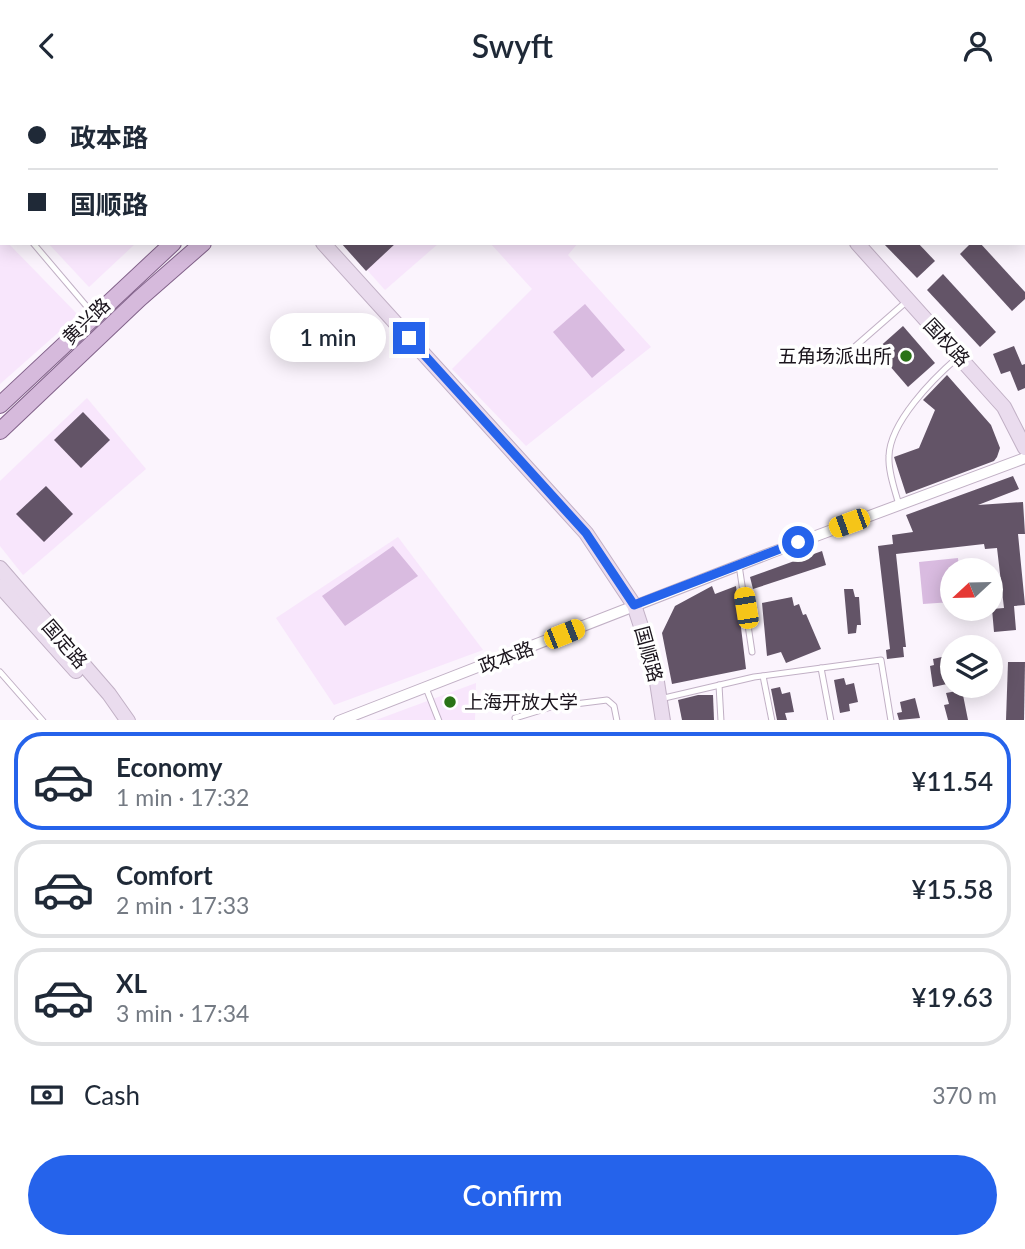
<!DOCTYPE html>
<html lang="en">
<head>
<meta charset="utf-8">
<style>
	body { margin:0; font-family:Lato,"Noto Sans SC",sans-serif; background:#f6f6f7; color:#1f2937; height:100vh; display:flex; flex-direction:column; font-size:26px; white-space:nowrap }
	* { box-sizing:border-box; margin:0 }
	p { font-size:23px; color:#747a83 }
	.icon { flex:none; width:38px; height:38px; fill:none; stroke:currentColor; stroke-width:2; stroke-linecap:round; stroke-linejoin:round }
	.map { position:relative; height:629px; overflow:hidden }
	.drawer { display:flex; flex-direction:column; background:#fff; flex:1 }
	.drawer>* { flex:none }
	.top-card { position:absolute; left:0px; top:0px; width:1026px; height:154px; box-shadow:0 4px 18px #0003; display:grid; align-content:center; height:154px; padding:0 28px; background:#fff }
	.needle { width:46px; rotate:248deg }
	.controls { position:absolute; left:940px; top:467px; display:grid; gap:14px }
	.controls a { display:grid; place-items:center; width:63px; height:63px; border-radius:50%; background:#fff; box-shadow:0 4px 18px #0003; font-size:35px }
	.end { position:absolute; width:32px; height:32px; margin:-16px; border:9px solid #2563eb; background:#fff; box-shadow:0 0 0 4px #fff }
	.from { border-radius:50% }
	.bubble { position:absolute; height:49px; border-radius:24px; background:#fff; box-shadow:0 4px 18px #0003; font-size:23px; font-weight:600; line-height:49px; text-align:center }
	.car { position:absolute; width:21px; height:42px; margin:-21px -10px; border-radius:9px; box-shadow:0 0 5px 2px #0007; background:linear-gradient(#f5c518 24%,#345 0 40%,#f5c518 0 76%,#345 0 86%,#f5c518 0) }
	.top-card b { display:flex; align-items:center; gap:24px; height:66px; font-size:26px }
	.top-card b+b { border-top:2px solid #e0e1e3 }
	.top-card i { width:18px; height:18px; background:#1f2937 }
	ul { padding:12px 0 0; list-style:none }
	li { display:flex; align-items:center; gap:21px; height:98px; margin:0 14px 10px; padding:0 14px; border:4px solid #e0e1e3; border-radius:28px }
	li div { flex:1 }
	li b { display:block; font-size:26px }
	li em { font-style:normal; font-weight:600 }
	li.selected { border-color:#2563eb }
	li>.icon { width:63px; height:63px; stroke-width:1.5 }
	.pay { display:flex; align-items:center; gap:18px; height:77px; padding:0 28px; font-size:26px }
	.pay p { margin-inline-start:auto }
	.action { display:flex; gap:14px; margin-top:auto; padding:14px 28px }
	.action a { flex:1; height:80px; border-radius:42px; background:#2563eb; color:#fff; font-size:28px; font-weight:600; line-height:80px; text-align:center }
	header { display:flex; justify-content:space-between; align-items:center; height:91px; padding:0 28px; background:#fff; font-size:32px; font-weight:600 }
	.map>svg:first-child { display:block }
</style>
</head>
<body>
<header><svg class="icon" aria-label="back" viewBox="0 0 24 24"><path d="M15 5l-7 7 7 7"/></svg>Swyft<svg class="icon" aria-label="person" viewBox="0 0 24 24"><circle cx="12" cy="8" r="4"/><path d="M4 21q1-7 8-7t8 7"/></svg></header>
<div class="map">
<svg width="1025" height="630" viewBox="0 0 1025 630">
	<rect width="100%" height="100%" fill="#fbf4fd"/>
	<g fill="#f8e6fc">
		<path d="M0,144L2,152H8L78,224L0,293Z"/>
		<path d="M48,152H136L89,196Z"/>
		<path d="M343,152H439L385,199Z"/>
		<path d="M490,152H578L568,164L651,256L526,355L452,278L532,198Z"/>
		<path d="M87,307L146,378L23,484L0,455V390Z"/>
		<path d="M398,446L483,559L334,614L276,527Z"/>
		<path d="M476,592L475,629H376Z"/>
	</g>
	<g fill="#d9bbe0">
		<path d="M585,213L625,259L592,287L553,241Z"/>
		<path d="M393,455L418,485L345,535L322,505Z"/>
		<path d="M958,467L959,479L952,480V511L923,513L919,471Z"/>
	</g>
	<g fill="#635467">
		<path d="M341,152H396L366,180Z"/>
		<path d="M883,152H918L935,170L917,187Z"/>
		<path d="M971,152H980L1025,201V208L1012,220L960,163Z"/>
		<path d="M943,183L996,241L980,256L927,199Z"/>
		<path d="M903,235L935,272L908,296L876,259Z"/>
		<path d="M1014,255L1022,274L1025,273V297L1018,300L1010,280L1001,283L993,263Z"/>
		<path d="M947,284L991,334L1000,357L997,366L994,370L906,403L894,366L919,357L935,319L923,309Z"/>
		<path d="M83,321L110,349L81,377L54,349Z"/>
		<path d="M1013,385L1019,398L978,414L1023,411L1025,443H1018L1025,514L1014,515L1016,539L994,541L992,518L1004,517L997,457L985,458L984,453L896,463L906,556H903L904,566L887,568L886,559L890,558L878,455L893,453L892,444L913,441L906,424Z"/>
		<path d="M46,395L73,423L44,451L16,423Z"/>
		<path d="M822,460L826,474L753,498L750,486Z"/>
		<path d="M712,495L715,503L736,495L746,578L672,593L662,542L675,515Z"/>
		<path d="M844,498H853L855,506H859L861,534H857L856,542L848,543Z"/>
		<path d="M792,506L794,515L799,513L803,524L806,523L821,558L786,572L781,561L767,565L762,512Z"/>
		<path d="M946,565L949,585L945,586L947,593L933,596L930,575L934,574L933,568Z"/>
		<path d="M1008,571H1025L1024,629H1006Z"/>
		<path d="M844,587L846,594L854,592L858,611L849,613L850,620L840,622L834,589Z"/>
		<path d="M780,596L782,603L790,601L794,621L785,622L787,629H777L771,598Z"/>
		<path d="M962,599L968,629H948L944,614L949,613L946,602Z"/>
		<path d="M698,604H713L714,629H682L678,609Z"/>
		<path d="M915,607L920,627L899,629L897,622L902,621L900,611Z"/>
	</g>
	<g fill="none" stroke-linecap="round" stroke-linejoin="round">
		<defs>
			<g id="lane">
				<path d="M875,0L877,2"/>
				<path d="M0,113L2,115"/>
				<path d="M33,152L94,224"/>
				<path d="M850,260L906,211"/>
				<path d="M899,414C895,399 888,381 889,365C890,331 933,288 957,267"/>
				<path d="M739,474L752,561"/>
				<path d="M821,577L831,630"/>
				<path d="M0,581L43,630"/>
				<path d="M763,585L772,630"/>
				<path d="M719,594L721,630"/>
				<path d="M426,597L439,630"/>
				<path d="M660,608L754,586L881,569L891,630"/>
				<path d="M515,627L551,616L607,609L614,615L617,630"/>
			</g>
			<g id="street">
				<path d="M986,2L988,0"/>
				<path d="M0,3L3,0"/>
				<path d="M339,630L773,461L1025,367"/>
			</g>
			<g id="secondary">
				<path d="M184,0L185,2"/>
				<path d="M716,0L718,2"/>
				<path d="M323,152L586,442L634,514L655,578L663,630"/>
				<path d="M857,152L1004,316L1025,357"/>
				<path d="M0,477L109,603L128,630"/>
				<path d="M0,495L76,580"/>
			</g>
			<g id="primary">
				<path d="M336,2L338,0"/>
				<path d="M366,2L368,0"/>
				<path d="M0,314L173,152"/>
				<path d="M0,340L139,208L203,152"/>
			</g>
		</defs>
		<use href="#lane" stroke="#c1b0c5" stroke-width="7"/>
		<use href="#street" stroke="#c1b0c5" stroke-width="12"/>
		<use href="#secondary" stroke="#c1b0c5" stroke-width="16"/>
		<use href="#primary" stroke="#82628a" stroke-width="18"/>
		<use href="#lane" stroke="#fff" stroke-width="5"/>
		<use href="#street" stroke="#fff" stroke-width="10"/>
		<use href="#secondary" stroke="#eadcee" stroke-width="14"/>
		<use href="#primary" stroke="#d6badc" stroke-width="16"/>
	</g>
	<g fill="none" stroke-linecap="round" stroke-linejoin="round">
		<path stroke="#2563eb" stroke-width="9" d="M409,247L586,442L634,514L798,451"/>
	</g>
	<g fill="#2a7317" stroke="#fff" stroke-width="2.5">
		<circle cx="906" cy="265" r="7"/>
		<circle cx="450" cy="611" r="7"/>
	</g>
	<g text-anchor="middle" stroke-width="7" stroke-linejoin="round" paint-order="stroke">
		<g font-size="19" fill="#1a141c" stroke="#fff">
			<text transform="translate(86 230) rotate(-44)" y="7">黄兴路</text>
			<text transform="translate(947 251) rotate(47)" y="7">国权路</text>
			<text transform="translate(65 553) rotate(49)" y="7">国定路</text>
			<text transform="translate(649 563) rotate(75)" y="7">国顺路</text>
			<text transform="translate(506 566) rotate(-21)" y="7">政本路</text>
		</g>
		<g font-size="19" fill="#1a141c" stroke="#fff" text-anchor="end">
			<text x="892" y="272">五角场派出所</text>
			<text x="464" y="618" text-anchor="start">上海开放大学</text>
		</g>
	</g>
</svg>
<div class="controls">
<a><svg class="needle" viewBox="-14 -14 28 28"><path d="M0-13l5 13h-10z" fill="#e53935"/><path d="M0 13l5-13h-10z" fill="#747a83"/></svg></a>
<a><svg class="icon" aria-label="layers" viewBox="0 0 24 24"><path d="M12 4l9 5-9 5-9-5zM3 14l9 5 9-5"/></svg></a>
</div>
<i class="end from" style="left:798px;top:451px"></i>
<i class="end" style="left:409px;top:247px"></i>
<div class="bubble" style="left:270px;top:222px;width:116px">1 min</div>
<i class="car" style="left:849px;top:432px;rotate:250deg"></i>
<i class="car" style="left:746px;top:517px;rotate:351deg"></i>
<i class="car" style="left:564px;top:543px;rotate:68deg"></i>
<div class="top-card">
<b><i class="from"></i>政本路</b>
<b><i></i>国顺路</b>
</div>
</div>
<section class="drawer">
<ul>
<li class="selected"><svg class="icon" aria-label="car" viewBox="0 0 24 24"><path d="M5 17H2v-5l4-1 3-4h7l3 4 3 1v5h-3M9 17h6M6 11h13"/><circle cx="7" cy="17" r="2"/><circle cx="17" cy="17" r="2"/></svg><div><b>Economy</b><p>1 min · 17:32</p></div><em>¥11.54</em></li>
<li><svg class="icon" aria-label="car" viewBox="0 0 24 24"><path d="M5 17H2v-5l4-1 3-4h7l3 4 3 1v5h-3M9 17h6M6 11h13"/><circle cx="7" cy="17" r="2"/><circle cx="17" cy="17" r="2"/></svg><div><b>Comfort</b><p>2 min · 17:33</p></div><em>¥15.58</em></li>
<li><svg class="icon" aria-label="car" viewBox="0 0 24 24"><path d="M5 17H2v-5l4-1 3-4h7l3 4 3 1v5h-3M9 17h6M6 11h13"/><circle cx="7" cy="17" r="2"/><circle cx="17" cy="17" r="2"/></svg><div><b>XL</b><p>3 min · 17:34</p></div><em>¥19.63</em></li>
</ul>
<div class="pay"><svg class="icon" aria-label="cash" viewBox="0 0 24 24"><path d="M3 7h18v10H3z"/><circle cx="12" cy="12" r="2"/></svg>Cash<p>370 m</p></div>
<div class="action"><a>Confirm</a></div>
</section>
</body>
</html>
